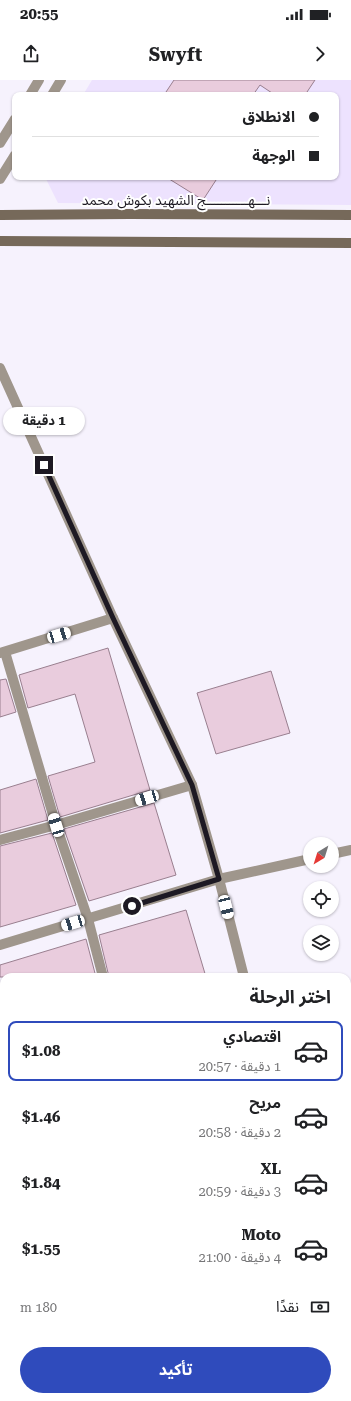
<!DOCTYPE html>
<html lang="ar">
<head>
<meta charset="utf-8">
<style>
	body { margin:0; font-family:"Roboto Serif","Noto Sans Arabic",serif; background:#f2f2f2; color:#202124; direction:rtl; height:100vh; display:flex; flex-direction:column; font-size:15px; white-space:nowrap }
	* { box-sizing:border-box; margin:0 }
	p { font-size:13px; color:#757577 }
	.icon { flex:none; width:22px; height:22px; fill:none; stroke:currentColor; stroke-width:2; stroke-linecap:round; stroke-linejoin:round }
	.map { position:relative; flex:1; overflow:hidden; direction:ltr }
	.sheet { position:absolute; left:0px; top:893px; width:351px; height:428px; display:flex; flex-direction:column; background:#fff; border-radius:12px 12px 0 0; box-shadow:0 1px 3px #0004; direction:rtl }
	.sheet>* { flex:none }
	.hud { position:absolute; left:12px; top:12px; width:327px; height:88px; border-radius:8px; box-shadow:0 1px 3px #0004; direction:rtl; display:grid; align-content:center; height:88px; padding:0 20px; background:#fff }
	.needle { width:26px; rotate:218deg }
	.tools { position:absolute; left:303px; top:757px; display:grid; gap:8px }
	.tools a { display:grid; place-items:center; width:36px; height:36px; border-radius:50%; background:#fff; box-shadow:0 1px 3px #0004; font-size:20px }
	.end { position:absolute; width:18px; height:18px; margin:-9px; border:5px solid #1d1923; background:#fff; box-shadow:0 0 0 2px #fff }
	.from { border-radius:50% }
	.bubble { position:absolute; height:28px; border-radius:14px; background:#fff; box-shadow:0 1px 3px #0004; font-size:13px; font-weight:700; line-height:28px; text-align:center; direction:rtl }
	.car { position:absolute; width:12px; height:24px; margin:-12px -6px; border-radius:5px; box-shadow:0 0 3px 1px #0007; background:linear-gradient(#fff 24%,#345 0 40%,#fff 0 76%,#345 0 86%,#fff 0) }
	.hud b { display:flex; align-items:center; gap:14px; height:38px; font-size:15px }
	.hud b+b { border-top:1px solid #e0e0e0 }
	.hud i { width:10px; height:10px; background:#202124 }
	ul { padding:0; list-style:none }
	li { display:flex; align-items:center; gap:12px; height:60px; margin:0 8px 6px; padding:0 12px; border:2px solid transparent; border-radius:8px }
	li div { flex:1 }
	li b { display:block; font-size:15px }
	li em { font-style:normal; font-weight:700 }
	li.active { border-color:#2f4bbc }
	li>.icon { width:36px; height:36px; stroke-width:1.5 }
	h2 { padding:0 20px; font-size:18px; line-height:48px }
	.pay { display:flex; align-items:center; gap:10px; height:44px; padding:0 20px; font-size:15px }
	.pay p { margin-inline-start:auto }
	.button { display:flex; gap:8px; margin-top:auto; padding:8px 20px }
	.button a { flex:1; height:46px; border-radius:24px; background:#2f4bbc; color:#fff; font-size:16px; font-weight:700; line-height:46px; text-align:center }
	.status { display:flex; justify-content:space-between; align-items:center; height:28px; padding:0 20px; background:#fff; direction:ltr }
	.status svg { height:11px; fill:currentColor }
	header { display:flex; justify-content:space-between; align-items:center; height:52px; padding:0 20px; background:#fff; font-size:18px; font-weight:700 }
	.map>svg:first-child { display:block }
</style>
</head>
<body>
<div class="status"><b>20:55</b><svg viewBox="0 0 49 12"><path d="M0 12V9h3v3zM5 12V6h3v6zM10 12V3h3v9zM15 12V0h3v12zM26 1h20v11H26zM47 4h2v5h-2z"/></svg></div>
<header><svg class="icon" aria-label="forward" viewBox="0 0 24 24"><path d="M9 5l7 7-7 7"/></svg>Swyft<svg class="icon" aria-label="share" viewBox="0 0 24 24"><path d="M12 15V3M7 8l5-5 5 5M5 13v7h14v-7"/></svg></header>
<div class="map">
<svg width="351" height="1321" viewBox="0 0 351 1321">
	<rect width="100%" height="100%" fill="#f6f2fd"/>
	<path fill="#ede2fe" d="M92,0H351V125L58,123L45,97H336V15H83Z"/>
	<g fill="#e9ccdd" stroke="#997f8f">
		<path d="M174,0H315L305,15H275L260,5L253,15H164Z"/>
		<path d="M166,97H218L203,120Z"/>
		<path d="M108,568L150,710L60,737L48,696L95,682L75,614L28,628L19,595Z"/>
		<path d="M271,591L290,653L216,674L197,613Z"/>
		<path d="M6,599L16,632L0,637V600Z"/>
		<path d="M36,699L48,740L0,753V710Z"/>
		<path d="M154,723L176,795L89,821L64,749Z"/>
		<path d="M52,753L76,825L0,847V766Z"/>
		<path d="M186,830L206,897H109L99,855Z"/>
		<path d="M86,859L96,897H0V885Z"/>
	</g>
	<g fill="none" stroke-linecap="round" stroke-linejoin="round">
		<g stroke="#9f968c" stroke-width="10">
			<path d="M30,15L39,0"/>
			<path d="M52,15L61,0"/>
			<path d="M0,63L15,39"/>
			<path d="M0,99L15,75"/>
			<path d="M0,288L113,538"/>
			<path d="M5,572L56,745L88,839L103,897"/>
			<path d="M0,573L113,538L192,705L219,799L244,897"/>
			<path d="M0,760L56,745L192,705"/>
			<path d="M332,774L351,770"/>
			<path d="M0,865L219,799L310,779"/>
			<path d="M0,954L4,966"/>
			<path d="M0,987L4,986"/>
			<path d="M0,1099L4,1098"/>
			<path d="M347,1118H351"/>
			<path d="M0,1176L4,1175"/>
			<path d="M0,1276L4,1275"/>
			<path d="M347,1288L351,1287"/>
			<path d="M347,1310L351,1321"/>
			<path d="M169,1317L170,1321"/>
			<path d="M214,1321L226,1317"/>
		</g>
		<g stroke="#76695a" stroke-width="10">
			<path d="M0,135L129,134L351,135"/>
			<path d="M0,161L351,163"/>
		</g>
	</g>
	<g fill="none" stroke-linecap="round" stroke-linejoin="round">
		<path stroke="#1d1923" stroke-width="5" d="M44,385L113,538L192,705L219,799L132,826"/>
	</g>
	<g text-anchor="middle" stroke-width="4" stroke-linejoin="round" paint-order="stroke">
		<g font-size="14" fill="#1d1923" stroke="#fff">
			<text x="176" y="125">نـــهـــــــــــج الشهيد بكوش محمد</text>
		</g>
	</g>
</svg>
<div class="tools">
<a><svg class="needle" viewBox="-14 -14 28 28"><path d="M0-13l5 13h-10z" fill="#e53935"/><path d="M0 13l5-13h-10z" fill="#757577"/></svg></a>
<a><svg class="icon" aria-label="locate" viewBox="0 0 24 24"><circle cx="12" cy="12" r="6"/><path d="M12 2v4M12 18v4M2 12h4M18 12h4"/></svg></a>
<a><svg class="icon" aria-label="layers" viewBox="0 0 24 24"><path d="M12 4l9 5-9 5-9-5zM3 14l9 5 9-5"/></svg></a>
</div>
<i class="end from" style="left:132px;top:826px"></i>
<i class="end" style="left:44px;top:385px"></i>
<div class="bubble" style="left:3px;top:327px;width:82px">1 دقيقة</div>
<i class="car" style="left:59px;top:555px;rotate:73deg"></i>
<i class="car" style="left:147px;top:718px;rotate:253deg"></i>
<i class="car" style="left:56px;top:745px;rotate:343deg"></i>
<i class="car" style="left:226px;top:827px;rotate:166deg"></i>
<i class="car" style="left:73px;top:843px;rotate:253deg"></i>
<div class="hud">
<b><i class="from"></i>الانطلاق</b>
<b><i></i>الوجهة</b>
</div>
<section class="sheet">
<h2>اختر الرحلة</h2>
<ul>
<li class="active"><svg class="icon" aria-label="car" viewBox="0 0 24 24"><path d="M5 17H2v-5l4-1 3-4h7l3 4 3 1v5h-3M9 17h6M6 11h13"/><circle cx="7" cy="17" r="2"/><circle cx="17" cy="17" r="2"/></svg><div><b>اقتصادي</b><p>1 دقيقة · 20:57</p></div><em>$1.08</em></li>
<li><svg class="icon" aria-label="car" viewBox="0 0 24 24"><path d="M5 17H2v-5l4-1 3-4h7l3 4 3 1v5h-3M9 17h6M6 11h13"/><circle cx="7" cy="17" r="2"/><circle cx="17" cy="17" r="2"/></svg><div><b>مريح</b><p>2 دقيقة · 20:58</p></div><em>$1.46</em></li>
<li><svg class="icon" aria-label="car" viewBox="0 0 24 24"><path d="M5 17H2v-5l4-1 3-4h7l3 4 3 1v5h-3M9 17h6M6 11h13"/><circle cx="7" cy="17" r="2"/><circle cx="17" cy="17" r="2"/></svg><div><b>XL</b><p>3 دقيقة · 20:59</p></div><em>$1.84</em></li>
<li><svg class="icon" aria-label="car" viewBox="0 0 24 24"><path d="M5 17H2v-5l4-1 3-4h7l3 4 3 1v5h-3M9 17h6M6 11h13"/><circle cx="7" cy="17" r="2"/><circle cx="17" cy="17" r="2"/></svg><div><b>Moto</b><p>4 دقيقة · 21:00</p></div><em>$1.55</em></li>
</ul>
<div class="pay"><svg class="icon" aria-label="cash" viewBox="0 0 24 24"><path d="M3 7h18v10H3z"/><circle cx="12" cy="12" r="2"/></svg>نقدًا<p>180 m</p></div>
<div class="button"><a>تأكيد</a></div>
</section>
</div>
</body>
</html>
